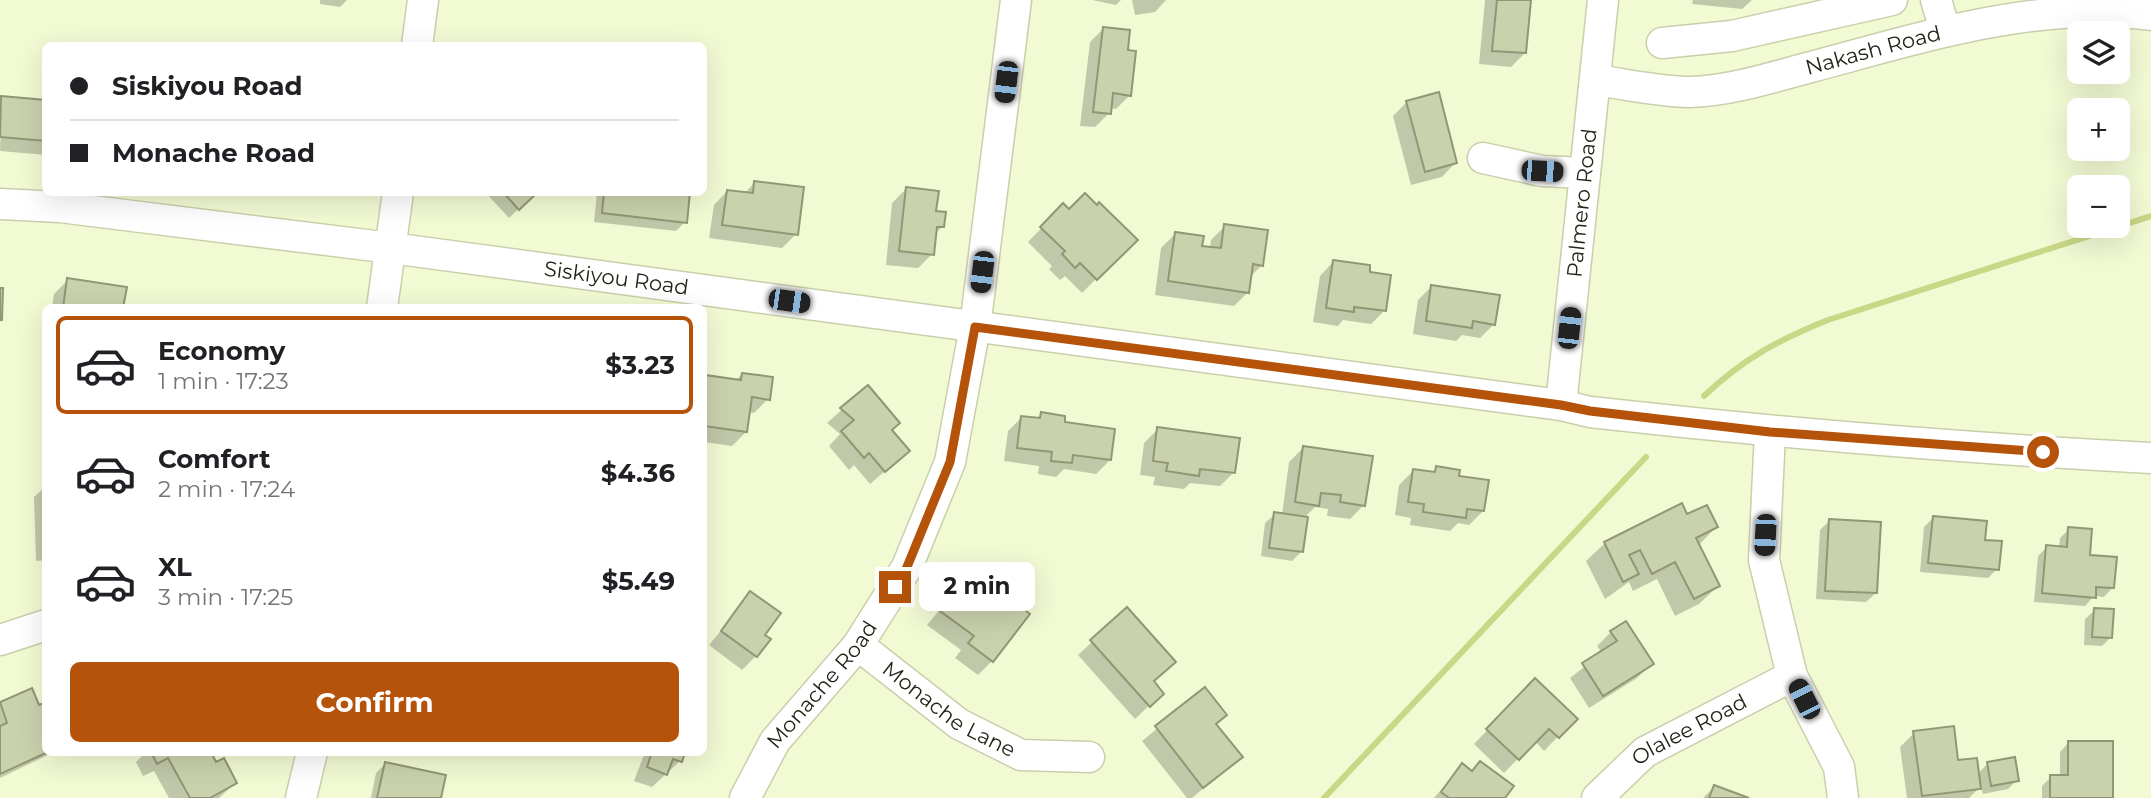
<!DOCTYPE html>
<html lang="en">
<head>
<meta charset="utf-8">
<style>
	body { margin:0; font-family:Montserrat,sans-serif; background:#f6f6f6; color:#202124; height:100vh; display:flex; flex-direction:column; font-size:26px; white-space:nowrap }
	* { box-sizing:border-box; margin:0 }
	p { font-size:23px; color:#757577 }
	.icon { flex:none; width:38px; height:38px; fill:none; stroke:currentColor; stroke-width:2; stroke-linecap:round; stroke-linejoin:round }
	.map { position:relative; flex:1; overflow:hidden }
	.sheet { position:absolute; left:42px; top:304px; width:665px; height:452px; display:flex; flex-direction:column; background:#fff; border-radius:10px; box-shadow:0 7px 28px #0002 }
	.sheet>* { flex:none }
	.banner { position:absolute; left:42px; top:42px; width:665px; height:154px; border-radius:10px; box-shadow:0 7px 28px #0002; display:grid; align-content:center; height:154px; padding:0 28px; background:#fff }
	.buttons { position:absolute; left:2067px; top:21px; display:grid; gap:14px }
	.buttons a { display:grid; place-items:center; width:63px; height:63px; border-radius:10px; background:#fff; box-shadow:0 7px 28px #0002; font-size:35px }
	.end { position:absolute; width:32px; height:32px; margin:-16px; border:9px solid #b45309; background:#fff; box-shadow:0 0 0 4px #fff }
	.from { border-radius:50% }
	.bubble { position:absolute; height:49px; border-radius:10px; background:#fff; box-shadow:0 7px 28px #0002; font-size:23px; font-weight:700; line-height:49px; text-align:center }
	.car { position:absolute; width:21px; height:42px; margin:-21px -10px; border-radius:9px; box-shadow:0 0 5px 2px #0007; background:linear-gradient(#222 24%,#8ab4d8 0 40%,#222 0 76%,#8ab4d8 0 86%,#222 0) }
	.banner b { display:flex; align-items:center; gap:24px; height:66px; font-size:26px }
	.banner b+b { border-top:2px solid #e0e0e0 }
	.banner i { width:18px; height:18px; background:#202124 }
	ul { padding:12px 0 0; list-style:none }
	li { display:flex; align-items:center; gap:21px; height:98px; margin:0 14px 10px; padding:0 14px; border:4px solid transparent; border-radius:10px }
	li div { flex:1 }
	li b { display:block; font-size:26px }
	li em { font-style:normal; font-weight:700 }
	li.current { border-color:#b45309 }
	li>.icon { width:63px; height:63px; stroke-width:1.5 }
	.primary-button { display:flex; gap:14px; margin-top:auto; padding:14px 28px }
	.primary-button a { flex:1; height:80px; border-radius:10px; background:#b45309; color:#fff; font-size:28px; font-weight:700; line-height:80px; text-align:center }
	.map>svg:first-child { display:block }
</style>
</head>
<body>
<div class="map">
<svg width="2151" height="798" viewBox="0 0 2151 798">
	<rect width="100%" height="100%" fill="#f2fad4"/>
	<g fill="#0003">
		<path d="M320,0H347L340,7L320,4Z"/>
		<path d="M1092,0H1121L1116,5Z"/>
		<path d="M1132,0H1166L1155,12L1135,15Z"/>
		<path d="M1485,0H1530L1525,53L1511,67L1479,64Z"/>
		<path d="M1693,0H1752L1742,9L1692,4Z"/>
		<path d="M1104,28L1126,51L1130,95L1116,109L1110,108L1109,113L1095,127L1080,126L1090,42Z"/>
		<path d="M2,97L46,101V155L0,151Z"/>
		<path d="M1407,102L1455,163L1442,177L1411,185L1393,116Z"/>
		<path d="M755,182L796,234L782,248L709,238L714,205L727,191L744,194Z"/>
		<path d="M906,189L934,212L942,227L934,235L932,254L918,268L886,265L892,203Z"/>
		<path d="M485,192H536L509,218Z"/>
		<path d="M597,192H689L685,222L676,231L594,222Z"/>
		<path d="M1063,206L1068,211L1135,240L1082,293L1065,276L1060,280L1049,269L1052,266L1028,242Z"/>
		<path d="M1225,226L1262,265L1250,277L1248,292L1234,306L1155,295L1161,248L1175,234L1200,247L1210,249L1211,240Z"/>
		<path d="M1333,262L1385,310L1371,324L1343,320L1338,326L1313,322L1320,276Z"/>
		<path d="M68,280L121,308H52L54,294Z"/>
		<path d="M1432,286L1494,324L1480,338L1462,335L1456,341L1413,334L1418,300Z"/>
		<path d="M742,374L768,399L754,413L748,412L746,432L732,446L704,442V379L735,381Z"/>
		<path d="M867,387L890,430L908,451L870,484L854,465L849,470L829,446L840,434L827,423Z"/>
		<path d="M1041,414L1063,423L1110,460L1096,474L1064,469L1056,477L1038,474L1039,466L1004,461L1008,431L1022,417L1036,419Z"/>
		<path d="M1158,429L1233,473L1220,486L1190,483L1184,489L1153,485L1155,477L1140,475L1144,443Z"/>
		<path d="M1303,448L1364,505L1350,519L1327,516L1328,509L1315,507L1304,518L1301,552L1292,561L1261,556L1265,523L1275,514L1282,515L1289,462Z"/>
		<path d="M1437,468L1457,477L1483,511L1469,525L1458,523L1450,531L1410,525L1411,518L1395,515L1399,485L1413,471L1431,474Z"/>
		<path d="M46,486V560L36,561L34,497Z"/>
		<path d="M1687,516L1716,527L1698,546L1718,586L1699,604L1675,616L1657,579L1633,591L1629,582L1605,599L1586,561L1605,543Z"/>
		<path d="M1933,518L1984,541L1997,569L1988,578L1920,572L1924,527Z"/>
		<path d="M1829,521L1876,593L1866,602L1816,599L1820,530Z"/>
		<path d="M2069,529L2113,587L2104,597L2094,596L2085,606L2034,602L2038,556L2047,547L2059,548L2060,538Z"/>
		<path d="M971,572L992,661L978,675L955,658L961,650L927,625Z"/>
		<path d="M751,594L762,635L756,656L742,670L709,645Z"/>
		<path d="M1127,610L1152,682L1162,693L1135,719L1078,655Z"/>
		<path d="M2095,610L2111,637L2102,646L2084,645L2085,619Z"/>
		<path d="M1611,632L1651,664L1637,678L1589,708L1570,678L1602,653L1597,646Z"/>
		<path d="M1535,681L1575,719L1544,751L1535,741L1504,773L1474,744Z"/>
		<path d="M1205,689L1214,725L1240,757L1192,798H1187L1142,741Z"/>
		<path d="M31,690L46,752H54L0,778V704Z"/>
		<path d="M1914,733L1977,775L1988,763L2017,780L2008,789L1983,794L1981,786L1969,798H1907L1900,747Z"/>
		<path d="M2069,742L2111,798H2042V786L2051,777H2060V752Z"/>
		<path d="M146,752H209L215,764L235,783L219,798H169L154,771L143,776L136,762Z"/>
		<path d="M645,752H683L680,761L652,787L634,781Z"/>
		<path d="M385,764L439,798H371L376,773Z"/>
		<path d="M1462,765L1502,798H1434Z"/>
		<path d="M1714,787L1744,798H1703Z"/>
	</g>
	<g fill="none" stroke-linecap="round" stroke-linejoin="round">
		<g stroke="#c9d886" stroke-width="6">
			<path d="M1704,396C1743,359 1778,340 1828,320L2151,216"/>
			<path d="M1324,798L1646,457"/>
		</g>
	</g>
	<g fill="#cad2ad" stroke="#909774" stroke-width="2">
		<path d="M1497,0H1531L1526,53L1492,51Z"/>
		<path d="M1103,27L1130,30L1128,50L1136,51L1131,96L1113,93L1111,114L1093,112Z"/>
		<path d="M1439,92L1457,163L1425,172L1406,101Z"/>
		<path d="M1,96L46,100V141L0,137Z"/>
		<path d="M754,181L804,187L798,235L722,225L727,190L753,193Z"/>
		<path d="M906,187L939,191L936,211L946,212L944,227H937L934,255L899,251Z"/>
		<path d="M503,192H538L519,210Z"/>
		<path d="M604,192H690L687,223L602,213Z"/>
		<path d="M1085,193L1097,205L1099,202L1138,240L1097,280L1080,263L1075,268L1062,254L1065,251L1040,227L1063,203L1069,209Z"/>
		<path d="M1224,224L1268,230L1263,266L1253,264L1249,293L1168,281L1175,232L1204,236L1202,246L1221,248Z"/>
		<path d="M1333,260L1370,265V272L1391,275L1386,311L1354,307V312L1326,308Z"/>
		<path d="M67,278L127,287L123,308H63Z"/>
		<path d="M1431,285L1500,295L1495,325L1473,321L1472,328L1426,321Z"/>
		<path d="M0,288H3L2,320H0Z"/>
		<path d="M742,373L773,377L770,400L752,397L747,432L704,426L705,375L741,380Z"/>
		<path d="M868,385L900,423L892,430L910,451L885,472L869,453L864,458L841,431L854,420L840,408Z"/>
		<path d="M1041,412L1065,416V422L1115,429L1111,460L1073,455L1072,463L1051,461L1052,452L1017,448L1021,416L1040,418Z"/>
		<path d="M1157,427L1240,438L1235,473L1200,469L1199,476L1166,471L1168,463L1153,461Z"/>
		<path d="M1303,446L1373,456L1365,506L1340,502L1341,495L1321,493L1319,506L1295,502Z"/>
		<path d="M1436,466L1460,470L1459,476L1489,480L1484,511L1467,509L1466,518L1423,512L1424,504L1408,502L1413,469L1435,472Z"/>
		<path d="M1682,503L1687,514L1707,505L1718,527L1696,538L1720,586L1694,599L1675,562L1652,574L1640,550L1629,555L1639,574L1623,582L1604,542Z"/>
		<path d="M1274,512L1308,517L1303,552L1269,548Z"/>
		<path d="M1933,516L1987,521L1985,540L2002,541L1999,570L1928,563Z"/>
		<path d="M1829,519L1881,522L1877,593L1825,591Z"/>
		<path d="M2068,527L2092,529L2090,555L2117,557L2114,588L2096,587V598L2042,593L2046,545L2067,547Z"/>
		<path d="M971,570L1030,614L993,662L968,643L974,636L940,611Z"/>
		<path d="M750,591L781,613L765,635L771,639L757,657L721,631Z"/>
		<path d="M1127,607L1176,662L1154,681L1164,694L1150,707L1090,640Z"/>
		<path d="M2094,608L2114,609L2112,638L2092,637Z"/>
		<path d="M1626,621L1654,664L1603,696L1582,663L1617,641L1610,631Z"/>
		<path d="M1535,678L1578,719L1559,738L1549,729L1519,760L1486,729Z"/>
		<path d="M1205,687L1227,715L1216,724L1243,757L1203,788L1155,726Z"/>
		<path d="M32,688L39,705L46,702L48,752L0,774V726L7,723L0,702Z"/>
		<path d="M1954,726L1958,760L1977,758L1981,789L1922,796L1913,731Z"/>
		<path d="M2068,741H2113V798H2050V775H2068Z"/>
		<path d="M151,752H211L216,762L224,758L237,783L210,798H190L168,758L157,764Z"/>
		<path d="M652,752H685L682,762L673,759L667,775L647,767Z"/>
		<path d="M2015,757L2019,781L1991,786L1987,762Z"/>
		<path d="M1480,761L1514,786L1505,798H1449L1441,792L1462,763L1472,771Z"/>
		<path d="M385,762L446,775L441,798H377Z"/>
		<path d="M1714,785L1749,798H1709Z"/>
	</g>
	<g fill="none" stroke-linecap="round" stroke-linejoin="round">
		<defs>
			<g id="minor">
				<path d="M1936,0L1945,30"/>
				<path d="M1662,43L1732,36L1892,0"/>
				<path d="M417,46L423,0"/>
				<path id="s1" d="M1595,80C1626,84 1659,92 1690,92C1730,91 1773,77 1811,67C1920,38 2037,0 2151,15"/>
				<path d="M1483,158L1542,171L1585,173"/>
				<path id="s2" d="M0,204L60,207L391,248L1561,405L1590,412C1777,433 1963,448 2151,458"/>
				<path d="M382,308L398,192"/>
				<path id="s3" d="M1561,405L1603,0"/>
				<path d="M1770,432L1764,560L1792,676L1839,767L1843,798"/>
				<path d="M0,640L46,625"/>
				<path id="s4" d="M858,645L959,724L1021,755L1089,757"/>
				<path d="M301,798L312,752"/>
				<path id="s5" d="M745,798L775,741L858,645L907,567L950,462L975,327L1016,0"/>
				<path id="s6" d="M1597,798L1645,752L1792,676"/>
			</g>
		</defs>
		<use href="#minor" stroke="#c8d0ab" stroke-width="33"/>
		<use href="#minor" stroke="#fff" stroke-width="30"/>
	</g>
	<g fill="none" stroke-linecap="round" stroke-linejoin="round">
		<path stroke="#b45309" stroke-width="9" d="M895,587L907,567L950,462L975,327L1561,405L1590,411L1770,432L2043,452"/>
	</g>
	<g text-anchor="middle" stroke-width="5" stroke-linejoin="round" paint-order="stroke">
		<g font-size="21" fill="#222517" stroke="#fff">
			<text dy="7" stroke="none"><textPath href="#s1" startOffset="284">Nakash Road</textPath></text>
			<text dy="7" stroke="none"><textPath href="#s3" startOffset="203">Palmero Road</textPath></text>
			<text dy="7" stroke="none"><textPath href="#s2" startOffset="621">Siskiyou Road</textPath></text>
			<text dy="7" stroke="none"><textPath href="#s5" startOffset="138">Monache Road</textPath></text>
			<text dy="7" stroke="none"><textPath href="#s4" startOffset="112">Monache Lane</textPath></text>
			<text dy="7" stroke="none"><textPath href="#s6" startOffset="116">Olalee Road</textPath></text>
		</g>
	</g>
</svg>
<div class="buttons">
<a><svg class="icon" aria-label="layers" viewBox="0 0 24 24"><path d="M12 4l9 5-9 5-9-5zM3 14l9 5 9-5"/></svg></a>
<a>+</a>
<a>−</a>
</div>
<i class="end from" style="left:2043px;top:452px"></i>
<i class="end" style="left:895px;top:587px"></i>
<div class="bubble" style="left:919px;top:562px;width:116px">2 min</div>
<i class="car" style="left:1006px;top:82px;rotate:187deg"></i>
<i class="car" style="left:1542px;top:171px;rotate:93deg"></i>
<i class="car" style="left:982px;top:272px;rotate:187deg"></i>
<i class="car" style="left:789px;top:301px;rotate:98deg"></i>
<i class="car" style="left:1569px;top:328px;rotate:6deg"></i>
<i class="car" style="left:1765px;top:535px;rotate:183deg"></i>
<i class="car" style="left:1804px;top:699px;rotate:333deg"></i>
<div class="banner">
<b><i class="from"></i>Siskiyou Road</b>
<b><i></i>Monache Road</b>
</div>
<section class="sheet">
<ul>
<li class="current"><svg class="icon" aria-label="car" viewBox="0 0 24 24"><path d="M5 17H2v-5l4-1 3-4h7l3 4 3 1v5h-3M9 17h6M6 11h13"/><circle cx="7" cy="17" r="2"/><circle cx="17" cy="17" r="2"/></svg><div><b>Economy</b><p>1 min · 17:23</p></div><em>$3.23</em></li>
<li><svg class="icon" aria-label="car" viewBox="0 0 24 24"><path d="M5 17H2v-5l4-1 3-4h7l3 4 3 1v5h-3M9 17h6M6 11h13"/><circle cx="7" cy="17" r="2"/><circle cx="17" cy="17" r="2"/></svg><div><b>Comfort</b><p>2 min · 17:24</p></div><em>$4.36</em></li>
<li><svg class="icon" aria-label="car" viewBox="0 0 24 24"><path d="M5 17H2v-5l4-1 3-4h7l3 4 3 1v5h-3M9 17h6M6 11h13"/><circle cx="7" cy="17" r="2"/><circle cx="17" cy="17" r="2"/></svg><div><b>XL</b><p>3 min · 17:25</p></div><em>$5.49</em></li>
</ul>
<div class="primary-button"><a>Confirm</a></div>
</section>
</div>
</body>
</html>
